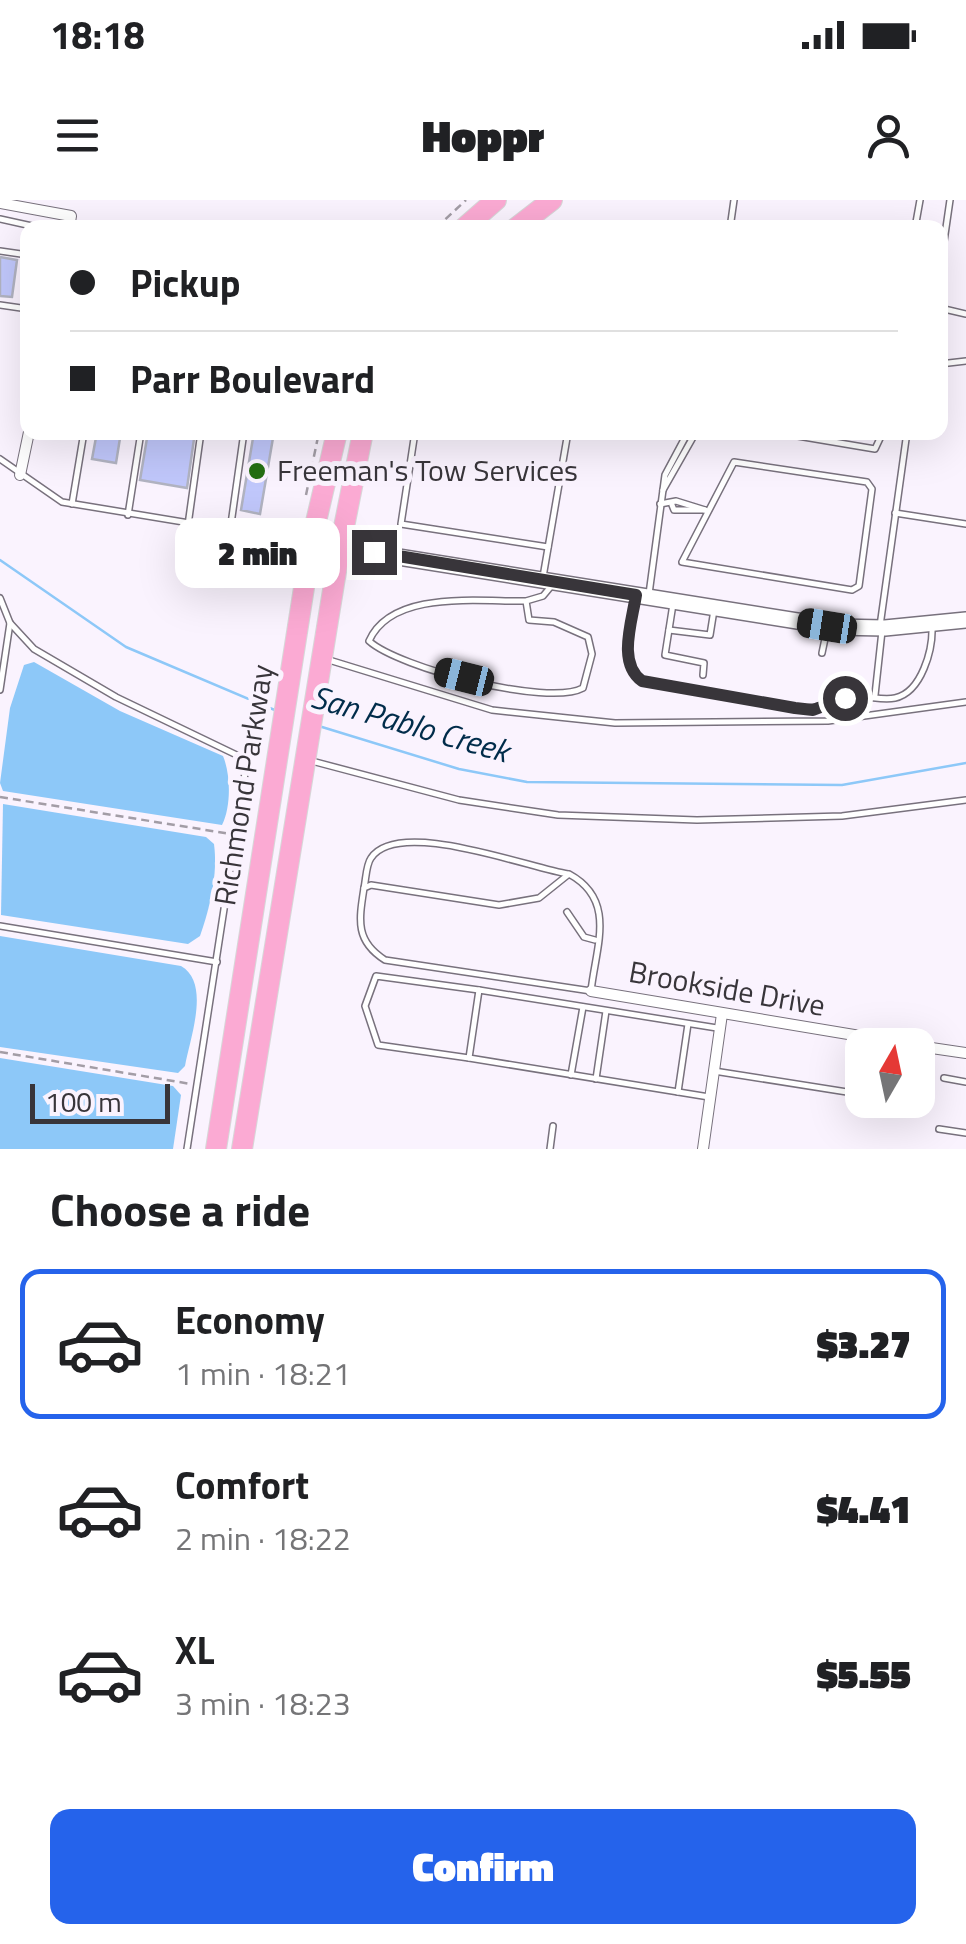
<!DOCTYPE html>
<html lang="en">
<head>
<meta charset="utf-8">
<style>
	body { margin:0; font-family:"Titillium Web",sans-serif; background:#f2f2f2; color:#202124; height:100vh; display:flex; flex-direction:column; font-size:38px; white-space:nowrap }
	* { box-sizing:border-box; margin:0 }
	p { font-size:32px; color:#757577 }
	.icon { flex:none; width:55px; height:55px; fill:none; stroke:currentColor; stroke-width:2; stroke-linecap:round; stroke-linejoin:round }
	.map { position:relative; height:949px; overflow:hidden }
	.details { display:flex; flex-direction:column; background:#fff; flex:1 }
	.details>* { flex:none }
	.top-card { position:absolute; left:20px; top:20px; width:928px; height:220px; border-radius:20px; box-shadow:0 10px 40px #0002; display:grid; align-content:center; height:220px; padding:0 50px; background:#fff }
	.needle { width:65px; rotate:9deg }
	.controls { position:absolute; left:845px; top:828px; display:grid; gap:20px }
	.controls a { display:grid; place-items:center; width:90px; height:90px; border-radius:20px; background:#fff; box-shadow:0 10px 40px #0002; font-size:50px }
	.scale { position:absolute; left:30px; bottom:25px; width:140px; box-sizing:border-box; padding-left:10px; border:5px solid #38353a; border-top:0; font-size:28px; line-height:35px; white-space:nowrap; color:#38353a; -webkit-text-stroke:8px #faf3fe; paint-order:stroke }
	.end { position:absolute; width:45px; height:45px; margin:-22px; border:12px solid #38353a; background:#fff; box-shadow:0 0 0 5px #fff }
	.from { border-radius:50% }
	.bubble { position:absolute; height:70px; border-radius:20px; background:#fff; box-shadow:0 10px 40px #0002; font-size:32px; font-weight:800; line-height:70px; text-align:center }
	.car { position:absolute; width:30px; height:60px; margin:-30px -15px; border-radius:12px; box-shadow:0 0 8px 2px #0007; background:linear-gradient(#222 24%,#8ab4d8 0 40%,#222 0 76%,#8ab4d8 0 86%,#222 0) }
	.top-card b { display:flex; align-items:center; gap:35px; height:95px; font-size:38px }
	.top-card b+b { border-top:2px solid #e0e0e0 }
	.top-card i { width:25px; height:25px; background:#202124 }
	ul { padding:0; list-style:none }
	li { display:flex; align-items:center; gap:30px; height:150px; margin:0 20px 15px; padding:0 30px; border:5px solid transparent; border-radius:20px }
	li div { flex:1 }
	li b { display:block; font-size:38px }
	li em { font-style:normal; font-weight:800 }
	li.active { border-color:#2563eb }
	li>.icon { width:90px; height:90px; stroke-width:1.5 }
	h2 { padding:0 50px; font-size:45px; line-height:120px }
	.cta { display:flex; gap:20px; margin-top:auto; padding:20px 50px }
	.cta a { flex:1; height:115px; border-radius:20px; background:#2563eb; color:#fff; font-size:40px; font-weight:800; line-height:115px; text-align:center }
	.status { display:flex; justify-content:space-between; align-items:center; height:70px; padding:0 50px; background:#fff; direction:ltr }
	.status svg { height:28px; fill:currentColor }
	header { display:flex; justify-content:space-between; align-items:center; height:130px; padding:0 50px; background:#fff; font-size:45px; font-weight:800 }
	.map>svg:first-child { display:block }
</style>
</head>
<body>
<div class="status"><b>18:18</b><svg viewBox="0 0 49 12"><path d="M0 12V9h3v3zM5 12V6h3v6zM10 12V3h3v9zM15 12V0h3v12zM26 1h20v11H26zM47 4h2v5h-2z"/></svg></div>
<header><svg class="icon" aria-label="menu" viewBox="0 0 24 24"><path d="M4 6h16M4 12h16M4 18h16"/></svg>Hoppr<svg class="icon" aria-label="person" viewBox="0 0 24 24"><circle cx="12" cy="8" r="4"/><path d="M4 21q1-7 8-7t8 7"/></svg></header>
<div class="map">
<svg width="966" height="949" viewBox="0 0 966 949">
	<rect width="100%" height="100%" fill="#faf3fe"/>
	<g fill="#8dc8f8">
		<path d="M34,462L120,511L223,556C231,575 231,608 222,625L3,591L0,583L10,508L24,465Z"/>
		<path d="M3,604L206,637L214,644C218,675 210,707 200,736L188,744L1,715Z"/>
		<path d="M0,736L181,766C211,783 190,838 185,866L178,873L0,847Z"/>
		<path d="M0,858L173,886L181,895L173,949H0Z"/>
	</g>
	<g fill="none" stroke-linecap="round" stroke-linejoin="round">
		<g stroke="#8dc8f8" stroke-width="2.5">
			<path d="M0,360L126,447L277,511"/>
			<path d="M322,527L459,569L527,582L842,585L966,563"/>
		</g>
	</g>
	<g fill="#c0c7fb" stroke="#b1b3c1" stroke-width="2.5">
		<path d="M0,57L17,60L12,97L0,96Z"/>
		<path d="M97,232H121L116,263L92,259Z"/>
		<path d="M148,232H195L187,288L140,280Z"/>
		<path d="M254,232H274L260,314L241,310Z"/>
	</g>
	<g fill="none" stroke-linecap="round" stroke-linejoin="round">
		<defs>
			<g id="lane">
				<path d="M0,19L41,28"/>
				<path d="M730,28L734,0"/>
				<path d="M915,28L920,0"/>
				<path d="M0,51L28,55"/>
				<path d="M940,69L950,0"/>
				<path d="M0,105L28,109"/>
				<path d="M940,108L966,114"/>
				<path d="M940,164L966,161"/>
				<path d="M415,232L401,324L548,347"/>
				<path d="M774,232L875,249L883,232"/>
				<path d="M0,259L62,302L305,342"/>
				<path d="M734,262L867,282L872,289L859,386L852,390L682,362Z"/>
				<path d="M663,290L696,232"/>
				<path d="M72,304L84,232"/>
				<path d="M660,304L676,301L705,310"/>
				<path d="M672,305L674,310H705"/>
				<path d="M895,313L966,324"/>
				<path d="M128,315L141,232"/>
				<path d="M188,325L201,232"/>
				<path d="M230,331L244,232"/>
				<path d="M543,377L568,232"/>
				<path d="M649,394L665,275L688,232"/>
				<path d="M636,397C632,424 617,463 642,481L795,508C816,510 829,502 848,498C864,494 880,501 895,498C922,492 933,449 932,426"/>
				<path d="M0,398L10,423L34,449L116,497L247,560L187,949"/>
				<path d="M526,401L529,420L554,422L588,437L592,454L583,488C548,507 399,468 369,441C392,389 481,402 526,401L543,396L553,384"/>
				<path d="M673,404L665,455L704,463L703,475"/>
				<path d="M880,426L907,232"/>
				<path d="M669,430L710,435L714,410"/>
				<path d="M822,453L827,429"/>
				<path d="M329,460L492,510L615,523L828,521L966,502"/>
				<path d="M0,490L10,423"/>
				<path d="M875,495L882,431"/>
				<path d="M308,560L459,600L558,615L697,620L842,616L966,600"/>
				<path d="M569,674C617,700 596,746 591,791L385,760C355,741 359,720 364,688L371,685L499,705L539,698Z"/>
				<path d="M364,688C366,679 366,665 371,658C398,617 529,668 568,674"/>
				<path d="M567,712L584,737L595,740"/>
				<path d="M0,726L217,762"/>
				<path d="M469,858L378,845L365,806L376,776L479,790"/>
				<path d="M714,871L847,892"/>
				<path d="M571,875L583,807"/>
				<path d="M944,878L966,882"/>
				<path d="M596,879L606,811"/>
				<path d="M678,892L688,824"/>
				<path d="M709,897L469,858L479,790L717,828"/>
				<path d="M939,929L966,933"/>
				<path d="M550,949L553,926"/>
			</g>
			<g id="street">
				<path d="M0,3L71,16L69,28"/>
				<path d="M20,275L29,232"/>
				<path d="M591,791L914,845"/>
				<path d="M918,846L966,853"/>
				<path d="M703,949L722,814"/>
			</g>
			<path id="secondary" d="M311,343L835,427L885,428L966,420"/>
			<g id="highway">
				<path d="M464,28L496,0"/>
				<path d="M516,28L552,0"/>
				<path d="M216,949L311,343L337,232"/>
				<path d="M242,949L340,347L363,232"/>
			</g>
		</defs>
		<use href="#lane" stroke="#78717d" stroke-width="8"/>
		<use href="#street" stroke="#78717d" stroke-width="12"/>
		<use href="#secondary" stroke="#78717d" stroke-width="18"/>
		<use href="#highway" stroke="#d7d7d8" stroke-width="22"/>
		<g stroke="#a39da6" stroke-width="2.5" stroke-dasharray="8 5" stroke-linecap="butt">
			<path d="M436,28L466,0"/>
			<path d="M306,295L319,232"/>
			<path d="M0,597L231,634"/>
			<path d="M0,852L191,884"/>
		</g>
		<use href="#lane" stroke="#fff" stroke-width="5"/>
		<use href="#street" stroke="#fff" stroke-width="10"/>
		<use href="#secondary" stroke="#fff" stroke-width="15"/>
		<use href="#highway" stroke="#fbaad3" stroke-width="20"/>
	</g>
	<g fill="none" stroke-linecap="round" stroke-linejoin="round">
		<path stroke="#38353a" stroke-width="12" d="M374,352L636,395C632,422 617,463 642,481L795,508L813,510L845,498"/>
	</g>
	<circle fill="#246f12" stroke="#faf3fe" stroke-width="4" cx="257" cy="271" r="10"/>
	<g text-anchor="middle" stroke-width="10" stroke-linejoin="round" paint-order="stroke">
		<g font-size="30" fill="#38353a" stroke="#faf3fe" text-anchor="start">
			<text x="277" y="281">Freeman's Tow Services</text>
		</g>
		<g font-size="30" fill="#38353a" stroke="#faf3fe">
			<text transform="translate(244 585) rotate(-81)" y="10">Richmond Parkway</text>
			<text transform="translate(727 789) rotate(10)" y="10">Brookside Drive</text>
		</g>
		<g font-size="32" font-style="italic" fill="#002c4a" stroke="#faf3fe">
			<text transform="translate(410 524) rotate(16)" y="11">San Pablo Creek</text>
		</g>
	</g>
</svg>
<div class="controls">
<a><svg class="needle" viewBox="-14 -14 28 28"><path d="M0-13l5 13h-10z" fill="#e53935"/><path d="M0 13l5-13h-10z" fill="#757577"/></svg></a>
</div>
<div class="scale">100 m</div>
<i class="end from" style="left:845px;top:498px"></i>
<i class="end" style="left:374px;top:352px"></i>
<div class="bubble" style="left:175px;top:318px;width:165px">2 min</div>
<i class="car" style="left:827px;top:426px;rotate:279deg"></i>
<i class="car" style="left:464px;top:477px;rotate:284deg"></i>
<div class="top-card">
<b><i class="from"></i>Pickup</b>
<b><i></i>Parr Boulevard</b>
</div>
</div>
<section class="details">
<h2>Choose a ride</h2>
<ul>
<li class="active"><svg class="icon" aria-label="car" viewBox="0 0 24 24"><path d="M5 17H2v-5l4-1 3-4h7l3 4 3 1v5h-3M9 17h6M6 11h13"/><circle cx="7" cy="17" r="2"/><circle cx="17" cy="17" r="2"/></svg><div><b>Economy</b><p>1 min · 18:21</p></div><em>$3.27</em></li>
<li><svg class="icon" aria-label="car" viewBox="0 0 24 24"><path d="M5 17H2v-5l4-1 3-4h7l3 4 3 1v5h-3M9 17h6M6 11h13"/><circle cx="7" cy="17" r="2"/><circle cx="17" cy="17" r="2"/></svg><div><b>Comfort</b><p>2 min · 18:22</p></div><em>$4.41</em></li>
<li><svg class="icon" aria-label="car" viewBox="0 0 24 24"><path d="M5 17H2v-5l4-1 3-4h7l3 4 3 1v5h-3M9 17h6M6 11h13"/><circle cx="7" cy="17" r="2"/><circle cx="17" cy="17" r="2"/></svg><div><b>XL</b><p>3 min · 18:23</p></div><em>$5.55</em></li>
</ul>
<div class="cta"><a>Confirm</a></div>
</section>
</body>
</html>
